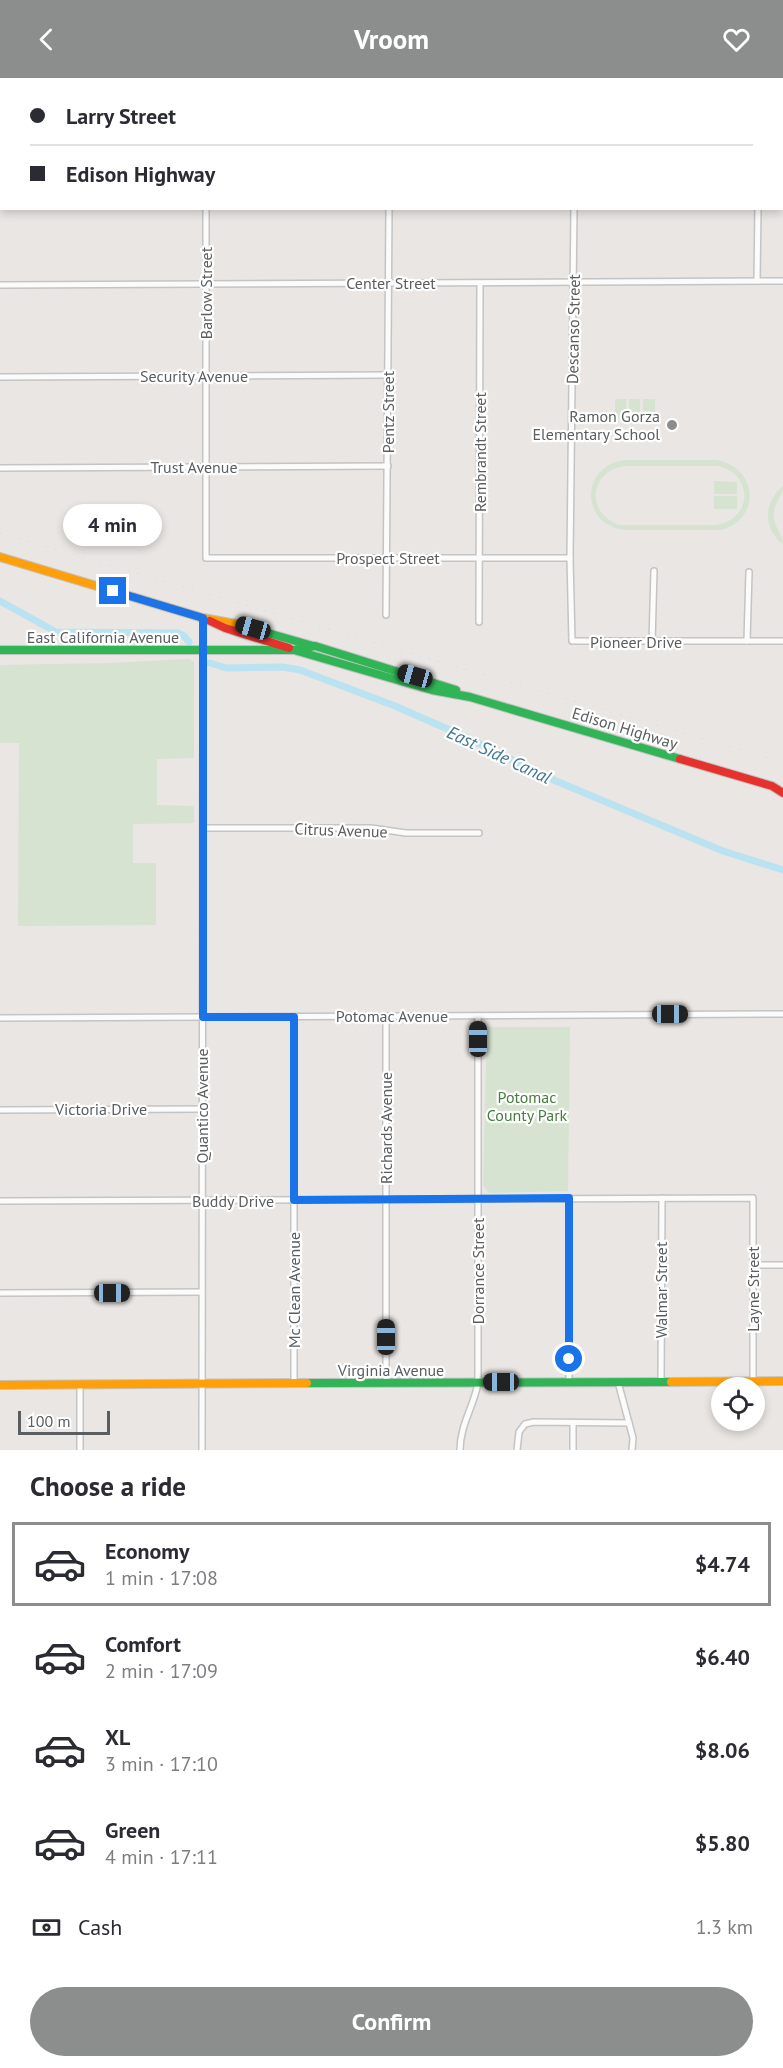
<!DOCTYPE html>
<html lang="en">
<head>
<meta charset="utf-8">
<style>
	body { margin:0; font-family:"PT Sans",sans-serif; background:#f7f7f7; color:#2b2b33; height:100vh; display:flex; flex-direction:column; font-size:22px; white-space:nowrap }
	* { box-sizing:border-box; margin:0 }
	p { font-size:20px; color:#7c7c81 }
	.icon { flex:none; width:33px; height:33px; fill:none; stroke:currentColor; stroke-width:2; stroke-linecap:round; stroke-linejoin:round }
	.map { position:relative; height:1372px; overflow:hidden }
	.sheet { display:flex; flex-direction:column; background:#fff; flex:1 }
	.sheet>* { flex:none }
	.banner { position:absolute; left:0px; top:0px; width:783px; height:132px; box-shadow:0 3px 9px #0003; display:grid; align-content:center; height:132px; padding:0 30px; background:#fff }
	.controls { position:absolute; left:711px; top:1299px; display:grid; gap:12px }
	.controls a { display:grid; place-items:center; width:54px; height:54px; border-radius:50%; background:#fff; box-shadow:0 3px 9px #0003; font-size:30px }
	.scale { position:absolute; left:18px; bottom:15px; width:92px; box-sizing:border-box; padding-left:6px; border:3px solid #5a5e61; border-top:0; font-size:16px; line-height:21px; white-space:nowrap; color:#5a5e61; -webkit-text-stroke:4px #fff; paint-order:stroke }
	.end { position:absolute; width:27px; height:27px; margin:-14px; border:8px solid #1a73e8; background:#fff; box-shadow:0 0 0 3px #fff }
	.from { border-radius:50% }
	.bubble { position:absolute; height:42px; border-radius:21px; background:#fff; box-shadow:0 3px 9px #0003; font-size:20px; font-weight:600; line-height:42px; text-align:center }
	.car { position:absolute; width:18px; height:36px; margin:-18px -9px; border-radius:8px; box-shadow:0 0 4px 2px #0007; background:linear-gradient(#222 24%,#8ab4d8 0 40%,#222 0 76%,#8ab4d8 0 86%,#222 0) }
	.banner b { display:flex; align-items:center; gap:21px; height:57px; font-size:22px }
	.banner b+b { border-top:2px solid #e1e1e2 }
	.banner i { width:15px; height:15px; background:#2b2b33 }
	ul { padding:0; list-style:none }
	li { display:flex; align-items:center; gap:18px; height:84px; margin:0 12px 9px; padding:0 18px; border:3px solid transparent; border-radius:0px }
	li div { flex:1 }
	li b { display:block; font-size:22px }
	li em { font-style:normal; font-weight:600 }
	li.selected { border-color:#8c8e8e }
	li>.icon { width:54px; height:54px; stroke-width:1.5 }
	h2 { padding:0 30px; font-size:27px; line-height:72px }
	.pay { display:flex; align-items:center; gap:15px; height:66px; padding:0 30px; font-size:22px }
	.pay p { margin-inline-start:auto }
	.primary-button { display:flex; gap:12px; margin-top:auto; padding:12px 30px }
	.primary-button a { flex:1; height:69px; border-radius:36px; background:#8c8e8e; color:#fff; font-size:24px; font-weight:600; line-height:69px; text-align:center }
	header { display:flex; justify-content:space-between; align-items:center; height:78px; padding:0 30px; background:#8c8e8e; color:#fff; font-size:27px; font-weight:600 }
	.map>svg:first-child { display:block }
</style>
</head>
<body>
<header><svg class="icon" aria-label="back" viewBox="0 0 24 24"><path d="M15 5l-7 7 7 7"/></svg>Vroom<svg class="icon" aria-label="heart" viewBox="0 0 24 24"><path d="M12 20l-8-8c-3-5 5-10 8-4 3-6 11-1 8 4z"/></svg></header>
<div class="map">
<svg width="783" height="1372" viewBox="0 0 783 1372">
	<rect width="100%" height="100%" fill="#e9e6e3"/>
	<g fill="#d5e3d0" fill-rule="evenodd">
		<path d="M615,321H626L627,341H615Z"/>
		<rect x="629" y="321" width="11" height="20"/>
		<rect x="643" y="321" width="12" height="20"/>
		<path d="M625,382H716C758,389 762,441 721,452H627C580,449 579,388 625,382ZM719,388C755,397 752,443 715,447H620C586,437 588,393 625,388Z"/>
		<path d="M714,403L737,404V416H714Z"/>
		<path d="M783,408C783,418 774,424 774,435C772,448 783,455 783,466C763,451 763,424 783,408Z"/>
		<rect x="714" y="418" width="23" height="13"/>
		<path d="M189,581L194,584V680L157,681V727L194,728V745L133,746V785H156V847L18,848L19,665H0V587L111,585Z"/>
		<path d="M487,949H570L568,1113L489,1115L483,1107Z"/>
	</g>
	<g fill="none" stroke-linecap="round" stroke-linejoin="round">
		<g stroke="#bbe2f0" stroke-width="7">
			<path d="M0,523L56,554L178,555L184,558L189,564"/>
			<path d="M210,585L226,590L282,589L300,592L395,628L459,656L556,703L723,773L783,792"/>
		</g>
		<defs>
			<g id="street">
				<path d="M206,2V0"/>
				<path d="M390,2V0"/>
				<path d="M574,2V0"/>
				<path d="M758,2V0"/>
				<path d="M782,20H783"/>
				<path d="M0,25H2"/>
				<path d="M782,112H783"/>
				<path d="M0,116H2"/>
				<path d="M206,130V480H570"/>
				<path d="M574,130L570,480L572,563H783"/>
				<path d="M757,203L758,130"/>
				<path d="M0,207L783,203"/>
				<path d="M0,299L389,297"/>
				<path d="M0,390L388,388"/>
				<path d="M386,537L389,130"/>
				<path d="M479,544L480,205"/>
				<path d="M747,563L749,494"/>
				<path d="M652,564L654,493"/>
				<path d="M203,750H371L406,755H479"/>
				<path d="M0,940L783,936"/>
				<path d="M0,1032L202,1031"/>
				<path d="M569,1120V1304"/>
				<path d="M0,1123L753,1120V1303"/>
				<path d="M761,1187H783"/>
				<path d="M0,1215L202,1214"/>
				<path d="M661,1303L662,1120"/>
				<path d="M618,1304L633,1360L632,1372"/>
				<path d="M386,1305V938"/>
				<path d="M294,1306V939"/>
				<path d="M573,1345V1372"/>
				<path d="M80,1372V1307"/>
				<path d="M202,1372L203,540"/>
				<path d="M460,1372C460,1347 474,1328 478,1305V938"/>
				<path d="M517,1372L519,1354L525,1346L534,1344L629,1345"/>
			</g>
			<g id="fast">
				<path d="M236,546L313,568"/>
				<path d="M0,572H294L315,568L456,612"/>
				<path d="M294,572L432,612L470,619L680,681"/>
				<path d="M307,1305L671,1304"/>
			</g>
			<g id="slow">
				<path d="M0,479L203,540L236,546"/>
				<path d="M671,1304L783,1303"/>
				<path d="M0,1307L307,1305"/>
			</g>
			<g id="jam">
				<path d="M210,543L225,550L289,570"/>
				<path d="M680,681L772,708L783,715"/>
			</g>
		</defs>
		<use href="#street" stroke="#c3c4c3" stroke-width="8"/>
		<use href="#fast" stroke="#c3c3c3" stroke-width="10"/>
		<use href="#slow" stroke="#c3c3c3" stroke-width="10"/>
		<use href="#jam" stroke="#c3c3c3" stroke-width="10"/>
		<use href="#street" stroke="#fcfbfb" stroke-width="5"/>
		<use href="#fast" stroke="#30b455" stroke-width="8"/>
		<use href="#slow" stroke="#ff9f0a" stroke-width="8"/>
		<use href="#jam" stroke="#e5322d" stroke-width="8"/>
		<path stroke="#e0e0e0" stroke-width="1.5" stroke-dasharray="1.5 8" stroke-linecap="butt" d="M0,455L783,684"/>
	</g>
	<g fill="none" stroke-linecap="round" stroke-linejoin="round">
		<path stroke="#1a73e8" stroke-width="8" d="M113,513L203,540V939H294V1122L569,1120V1281"/>
	</g>
	<circle fill="#8c8e8e" stroke="#fff" stroke-width="2" cx="672" cy="347" r="6"/>
	<g text-anchor="middle" stroke-width="4.5" stroke-linejoin="round" paint-order="stroke">
		<g font-size="16" fill="#5a5e61" stroke="#fff">
			<text x="391" y="211">Center Street</text>
			<text transform="translate(206 215) rotate(-90)" y="6">Barlow Street</text>
			<text transform="translate(573 251) rotate(-89)" y="6">Descanso Street</text>
			<text x="194" y="304">Security Avenue</text>
			<text transform="translate(388 334) rotate(-90)" y="6">Pentz Street</text>
			<text transform="translate(480 374) rotate(-90)" y="6">Rembrandt Street</text>
			<text x="194" y="395">Trust Avenue</text>
			<text x="388" y="486">Prospect Street</text>
			<text x="103" y="565">East California Avenue</text>
			<text x="636" y="570">Pioneer Drive</text>
			<text transform="translate(625 650) rotate(17)" y="6">Edison Highway</text>
			<text transform="translate(341 752) rotate(2)" y="6">Citrus Avenue</text>
			<text x="392" y="944">Potomac Avenue</text>
			<text transform="translate(202 1028) rotate(-90)" y="6">Quantico Avenue</text>
			<text x="101" y="1037">Victoria Drive</text>
			<text transform="translate(386 1050) rotate(-90)" y="6">Richards Avenue</text>
			<text x="233" y="1129">Buddy Drive</text>
			<text transform="translate(478 1193) rotate(-90)" y="6">Dorrance Street</text>
			<text transform="translate(753 1211) rotate(-90)" y="6">Layne Street</text>
			<text transform="translate(294 1212) rotate(-90)" y="6">Mc Clean Avenue</text>
			<text transform="translate(661 1212) rotate(-90)" y="6">Walmar Street</text>
			<text x="391" y="1298">Virginia Avenue</text>
		</g>
		<g font-size="16" fill="#5a5e61" stroke="#fff" text-anchor="end">
			<text x="660" y="344">Ramon Gorza<tspan x="660" dy="18">Elementary School</tspan></text>
		</g>
		<g font-size="16" fill="#447e3c" stroke="#fff">
			<text x="527" y="1025">Potomac<tspan x="527" dy="18">County Park</tspan></text>
		</g>
		<g font-size="18" font-style="italic" fill="#407795" stroke="#fff">
			<text transform="translate(499 677) rotate(25)" y="6">East Side Canal</text>
		</g>
	</g>
</svg>
<div class="controls">
<a><svg class="icon" aria-label="locate" viewBox="0 0 24 24"><circle cx="12" cy="12" r="6"/><path d="M12 2v4M12 18v4M2 12h4M18 12h4"/></svg></a>
</div>
<div class="scale">100 m</div>
<i class="end from" style="left:569px;top:1281px"></i>
<i class="end" style="left:113px;top:513px"></i>
<div class="bubble" style="left:63px;top:426px;width:99px">4 min</div>
<i class="car" style="left:253px;top:550px;rotate:286deg"></i>
<i class="car" style="left:415px;top:598px;rotate:286deg"></i>
<i class="car" style="left:670px;top:936px;rotate:90deg"></i>
<i class="car" style="left:478px;top:961px;rotate:0deg"></i>
<i class="car" style="left:112px;top:1215px;rotate:90deg"></i>
<i class="car" style="left:386px;top:1259px;rotate:0deg"></i>
<i class="car" style="left:501px;top:1304px;rotate:270deg"></i>
<div class="banner">
<b><i class="from"></i>Larry Street</b>
<b><i></i>Edison Highway</b>
</div>
</div>
<section class="sheet">
<h2>Choose a ride</h2>
<ul>
<li class="selected"><svg class="icon" aria-label="car" viewBox="0 0 24 24"><path d="M5 17H2v-5l4-1 3-4h7l3 4 3 1v5h-3M9 17h6M6 11h13"/><circle cx="7" cy="17" r="2"/><circle cx="17" cy="17" r="2"/></svg><div><b>Economy</b><p>1 min · 17:08</p></div><em>$4.74</em></li>
<li><svg class="icon" aria-label="car" viewBox="0 0 24 24"><path d="M5 17H2v-5l4-1 3-4h7l3 4 3 1v5h-3M9 17h6M6 11h13"/><circle cx="7" cy="17" r="2"/><circle cx="17" cy="17" r="2"/></svg><div><b>Comfort</b><p>2 min · 17:09</p></div><em>$6.40</em></li>
<li><svg class="icon" aria-label="car" viewBox="0 0 24 24"><path d="M5 17H2v-5l4-1 3-4h7l3 4 3 1v5h-3M9 17h6M6 11h13"/><circle cx="7" cy="17" r="2"/><circle cx="17" cy="17" r="2"/></svg><div><b>XL</b><p>3 min · 17:10</p></div><em>$8.06</em></li>
<li><svg class="icon" aria-label="car" viewBox="0 0 24 24"><path d="M5 17H2v-5l4-1 3-4h7l3 4 3 1v5h-3M9 17h6M6 11h13"/><circle cx="7" cy="17" r="2"/><circle cx="17" cy="17" r="2"/></svg><div><b>Green</b><p>4 min · 17:11</p></div><em>$5.80</em></li>
</ul>
<div class="pay"><svg class="icon" aria-label="cash" viewBox="0 0 24 24"><path d="M3 7h18v10H3z"/><circle cx="12" cy="12" r="2"/></svg>Cash<p>1.3 km</p></div>
<div class="primary-button"><a>Confirm</a></div>
</section>
</body>
</html>
